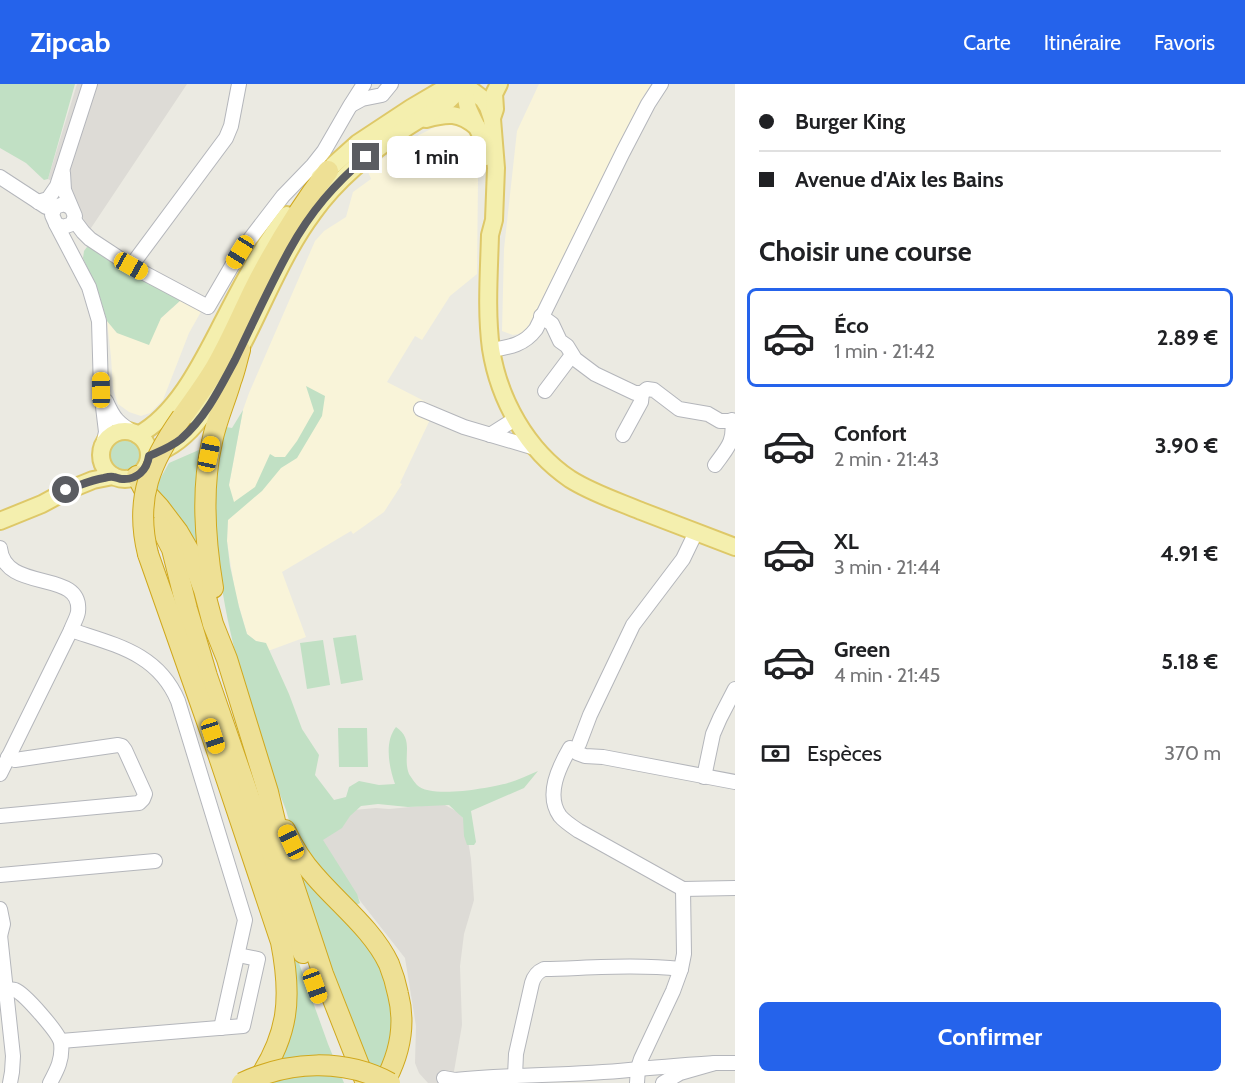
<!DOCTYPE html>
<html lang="fr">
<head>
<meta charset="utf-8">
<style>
	body { margin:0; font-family:Cabin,sans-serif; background:#f2f2f2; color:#202124; height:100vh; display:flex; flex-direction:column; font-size:22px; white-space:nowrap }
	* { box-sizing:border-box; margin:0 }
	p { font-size:20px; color:#757577 }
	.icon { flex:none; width:33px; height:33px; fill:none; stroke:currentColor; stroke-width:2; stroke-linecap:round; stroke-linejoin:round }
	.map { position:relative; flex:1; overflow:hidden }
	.side { display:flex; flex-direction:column; background:#fff; width:510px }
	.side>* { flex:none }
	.hud { display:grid; align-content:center; height:132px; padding:0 24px; background:#fff }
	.end { position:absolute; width:27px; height:27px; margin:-14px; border:8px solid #5a5c61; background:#fff; box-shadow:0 0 0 3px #fff }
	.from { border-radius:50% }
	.bubble { position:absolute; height:42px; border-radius:9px; background:#fff; box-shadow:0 3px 9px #0003; font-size:20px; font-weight:700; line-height:42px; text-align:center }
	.car { position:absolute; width:18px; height:36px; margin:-18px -9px; border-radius:8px; box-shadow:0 0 4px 2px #0007; background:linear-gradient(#f5c518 24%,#345 0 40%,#f5c518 0 76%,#345 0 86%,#f5c518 0) }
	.hud b { display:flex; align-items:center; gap:21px; height:57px; font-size:22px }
	.hud b+b { border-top:2px solid #e0e0e0 }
	.hud i { width:15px; height:15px; background:#202124 }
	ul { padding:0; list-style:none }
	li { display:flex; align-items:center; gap:18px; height:99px; margin:0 12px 9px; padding:0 12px; border:3px solid transparent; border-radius:9px }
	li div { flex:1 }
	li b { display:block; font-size:22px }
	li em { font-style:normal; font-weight:700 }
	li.active { border-color:#2563eb }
	li>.icon { width:54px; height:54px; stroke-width:1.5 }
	h2 { padding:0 24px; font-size:27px; line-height:72px }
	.pay { display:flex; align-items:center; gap:15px; height:66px; padding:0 24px; font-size:22px }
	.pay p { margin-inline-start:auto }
	.primary-button { display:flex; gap:12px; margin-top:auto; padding:12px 24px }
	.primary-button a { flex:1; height:69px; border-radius:9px; background:#2563eb; color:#fff; font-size:24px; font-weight:700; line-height:69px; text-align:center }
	header { display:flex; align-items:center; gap:36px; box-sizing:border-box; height:84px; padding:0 30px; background:#2563eb; color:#fff }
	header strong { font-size:28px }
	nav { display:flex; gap:33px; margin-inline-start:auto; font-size:21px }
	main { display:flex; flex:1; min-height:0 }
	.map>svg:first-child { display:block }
</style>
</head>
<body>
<header>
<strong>Zipcab</strong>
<nav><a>Carte</a><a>Itinéraire</a><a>Favoris</a></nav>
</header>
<main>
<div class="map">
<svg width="735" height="999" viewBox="0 0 735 999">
	<rect width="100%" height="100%" fill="#ebeae2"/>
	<g fill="#f9f4d9">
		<path d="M539,0H651L641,16L529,241L523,249L513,251L502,247L504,165L517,47Z"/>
		<path d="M453,39L464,44L472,53L477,65L478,95L477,190L450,212L422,256L415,252L387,298L436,323L400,399L402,400L384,428L353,450L351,447L282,488L306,553L268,567L265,559L256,557L247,550L235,508L227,457L229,401L243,326L249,309L315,157L324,147L346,133L353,108L371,95L367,85L419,51L441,40Z"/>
		<path d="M182,215L202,226L189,249L163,316L150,329L141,332L129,328L118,320L113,305L111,273L107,237L117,249L161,234Z"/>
	</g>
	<g fill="#dddbd6">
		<path d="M77,0H187L89,147L71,108L48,95Z"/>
		<path d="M443,720L458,728L465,737L471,775L474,816L464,850L460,882L462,941L452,999H428L419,989L415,979L416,942L405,874L361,818L321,756L331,728L376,724L389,725Z"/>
	</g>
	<g fill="#c1e0c4">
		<path d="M0,0H75L48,95L44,96L26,79L0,64Z"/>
		<path d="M91,162L182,215L161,234L149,261L117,249L107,237L98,207L83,174L84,167L87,163Z"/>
		<path d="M306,302L325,312L322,332L297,374L281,384L262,407L228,436L227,457L230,482L239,523L247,550L256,557L266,559L289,610L302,645L319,671L315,691L334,716L346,713L349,703L359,697L379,701L395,700C389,683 384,658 396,643C415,656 402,672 409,690C411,693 415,699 417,701C431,715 489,704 508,699C518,696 528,691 538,687L524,704L471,727L476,758L474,761H467L464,752L463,734L449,721L408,723L378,720L361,722L350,732L342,744L323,756L357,810L360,819L354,822C332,799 309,776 294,748C290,741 288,733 286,726C279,708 272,689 266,670C232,570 198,448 226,343L232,344L243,326L229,401L234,418L255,403L270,370L275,373H285L297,357L314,327Z"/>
		<circle cx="125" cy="370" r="17"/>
		<path d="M208,362L204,478L153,408L156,398L160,395L169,379Z"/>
		<path d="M356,551L363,596L341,600L333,554Z"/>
		<path d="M323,556L330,601L307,605L300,559Z"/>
		<path d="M338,644H367L368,683H339Z"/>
		<path d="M291,767L375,872L391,910L393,950L383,980L373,998L347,931Z"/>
		<path d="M282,832L328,960L344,999H263L276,976Z"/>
	</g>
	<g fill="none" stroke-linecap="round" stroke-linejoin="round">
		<defs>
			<g id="minor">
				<path d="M351,21L362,15L382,11L391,0"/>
				<path d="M63,89L64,106L75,132L72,140L63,143L56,140L52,131L55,123L64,120L70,123"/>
				<path d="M0,93L46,123"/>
				<path d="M38,118L48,115L57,102L90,0"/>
				<path d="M74,136L83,148L90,155L131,182L208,223L240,168L283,112L313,81L324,67L350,22L364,0"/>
				<path d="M56,140L89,203L99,237L101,306L106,348L103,361"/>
				<path d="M131,182L226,54L231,42L239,0"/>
				<path d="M541,232L552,240L560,257L567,262L575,275L595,290L635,309H642L647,305L654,306L679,325L708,330L720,337H735"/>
				<path d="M491,266C510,263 524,261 536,245L623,68L648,20L661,0"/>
				<path d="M545,307L572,271"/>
				<path d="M106,317C114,335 118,339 134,349"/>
				<path d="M421,325L464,343L535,364"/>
				<path d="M490,351L515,335"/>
				<path d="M623,351L641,318L642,309"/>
				<path d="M715,381C727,364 735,358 732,336"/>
				<path d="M0,464C5,510 83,484 78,528C77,534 73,540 71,546L0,690"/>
				<path d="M71,546C115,561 158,569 178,617L245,836L221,944"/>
				<path d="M579,660L590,631L633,541L683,475L696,448"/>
				<path d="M570,664C559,683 545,711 560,732C565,738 573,743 579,747L683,805L735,804"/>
				<path d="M577,669L585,672L603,673L735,698"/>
				<path d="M704,693L713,650L720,634L735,605"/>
				<path d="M0,732L139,719L143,715L145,710L125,666L122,662L118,661L15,676L8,673"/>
				<path d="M0,791L155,777"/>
				<path d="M0,825L3,840L0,852"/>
				<path d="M0,851L13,972L12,988L10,999"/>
				<path d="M6,906C10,906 12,905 15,906C25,910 59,949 61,959C63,975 57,986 50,999"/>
				<path d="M61,957L243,942L258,875L238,871"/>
				<path d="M515,992L516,970L532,899C534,892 537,888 544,885C589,884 636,880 681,885"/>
				<path d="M444,994L455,996C512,990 571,992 629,986C658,983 686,981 715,979"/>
				<path d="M637,999L638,984L641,975L673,907L681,885L684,870L683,805"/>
				<path d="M663,999L680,989L715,979H735"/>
			</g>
			<g id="major">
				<path d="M463,0L483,15L488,23L492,35L496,84L494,136L490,151C489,189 486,228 491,265C499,316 527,366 570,395C592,409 617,417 641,427C672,439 704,451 735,463"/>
				<path d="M463,0C465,8 466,16 468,24C475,42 485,53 486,73"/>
				<path d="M492,34L495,25L494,10L499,0"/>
				<path d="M426,35C448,29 459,28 477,43"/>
				<path d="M319,94L358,59L411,24L445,4L465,0"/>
				<circle cx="125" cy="371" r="24"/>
				<path d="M138,351C179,329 204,274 225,234C243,199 262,163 287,131"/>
				<path d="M161,367C202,349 225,295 244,257C266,214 284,168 313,129C337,95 369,70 403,46C417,36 434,28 448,17C454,12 459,5 464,0"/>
				<path d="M0,437L42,420L66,407L93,396L113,392"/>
			</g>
			<g id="highway">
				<path d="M182,333C194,316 206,300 216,283C230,259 241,233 253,208C274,166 299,125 328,87"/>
				<path d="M137,392L146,409L159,423L178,448L189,467L196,484L204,506L213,540L227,575L268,708L282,766L323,890L366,999"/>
				<path d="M160,442L172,465L187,525L207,592L303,869"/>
				<path d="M148,470L212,652L281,858C292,914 289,951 256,999"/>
				<path d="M213,504C205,456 201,406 212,358C216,337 225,318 231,297C235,287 237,276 240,266"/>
				<path d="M285,746C293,763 302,778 315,792C339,820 373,846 389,880C393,890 396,900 398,910C406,941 399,972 384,999"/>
			</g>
		</defs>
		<use href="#minor" stroke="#b4b6bb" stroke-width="16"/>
		<use href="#major" stroke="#dec868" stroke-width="20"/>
		<use href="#highway" stroke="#d0a81d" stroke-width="22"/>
		<use href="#minor" stroke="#fff" stroke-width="14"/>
		<use href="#major" stroke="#f4efae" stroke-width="16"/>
		<use href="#highway" stroke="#eee095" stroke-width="20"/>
		<defs>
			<g id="highway-bridge">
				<path d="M148,470C134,414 151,377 182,333"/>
				<path d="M242,999C289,977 344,974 390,999"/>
			</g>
		</defs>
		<use href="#highway-bridge" stroke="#d0a81d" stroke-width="22" stroke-linecap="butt"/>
		<use href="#highway-bridge" stroke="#eee095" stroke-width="20"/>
	</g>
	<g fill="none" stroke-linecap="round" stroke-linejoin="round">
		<path stroke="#5a5c61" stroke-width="8" d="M66,406C79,402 90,396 104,394C104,394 112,392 113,393C116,393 119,395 122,395C137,396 147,386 149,372C160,367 171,363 181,355C206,333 220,304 235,276C253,239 270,201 290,165C311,127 334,101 366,73"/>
	</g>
</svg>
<i class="end from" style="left:66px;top:406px"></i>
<i class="end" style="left:366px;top:73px"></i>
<div class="bubble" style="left:387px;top:52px;width:99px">1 min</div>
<i class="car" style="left:240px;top:168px;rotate:212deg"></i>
<i class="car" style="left:131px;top:182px;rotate:119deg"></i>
<i class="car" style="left:101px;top:306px;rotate:359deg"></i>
<i class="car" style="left:209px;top:370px;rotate:12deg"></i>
<i class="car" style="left:213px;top:652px;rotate:162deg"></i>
<i class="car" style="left:291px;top:758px;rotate:335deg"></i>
<i class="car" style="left:315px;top:902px;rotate:160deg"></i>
</div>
<section class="side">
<div class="hud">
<b><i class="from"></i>Burger King</b>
<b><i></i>Avenue d'Aix les Bains</b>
</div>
<h2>Choisir une course</h2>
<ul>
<li class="active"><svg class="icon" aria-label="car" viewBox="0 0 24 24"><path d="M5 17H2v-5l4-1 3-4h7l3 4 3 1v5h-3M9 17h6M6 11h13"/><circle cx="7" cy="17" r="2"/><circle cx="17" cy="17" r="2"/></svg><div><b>Éco</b><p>1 min · 21:42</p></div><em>2.89 €</em></li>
<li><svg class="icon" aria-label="car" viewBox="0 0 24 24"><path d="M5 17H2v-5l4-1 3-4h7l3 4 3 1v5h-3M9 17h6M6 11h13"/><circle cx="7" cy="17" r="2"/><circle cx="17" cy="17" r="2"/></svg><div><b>Confort</b><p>2 min · 21:43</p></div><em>3.90 €</em></li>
<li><svg class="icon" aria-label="car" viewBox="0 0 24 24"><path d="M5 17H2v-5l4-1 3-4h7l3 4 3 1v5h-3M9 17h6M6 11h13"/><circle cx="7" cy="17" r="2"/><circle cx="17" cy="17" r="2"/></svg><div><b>XL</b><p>3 min · 21:44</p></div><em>4.91 €</em></li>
<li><svg class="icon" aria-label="car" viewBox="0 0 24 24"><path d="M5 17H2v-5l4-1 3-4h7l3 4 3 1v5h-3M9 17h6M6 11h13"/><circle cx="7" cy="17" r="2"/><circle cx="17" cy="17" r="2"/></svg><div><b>Green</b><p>4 min · 21:45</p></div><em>5.18 €</em></li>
</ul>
<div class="pay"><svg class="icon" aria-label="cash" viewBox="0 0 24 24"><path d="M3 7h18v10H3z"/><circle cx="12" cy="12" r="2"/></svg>Espèces<p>370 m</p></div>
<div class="primary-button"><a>Confirmer</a></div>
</section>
</main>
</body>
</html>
